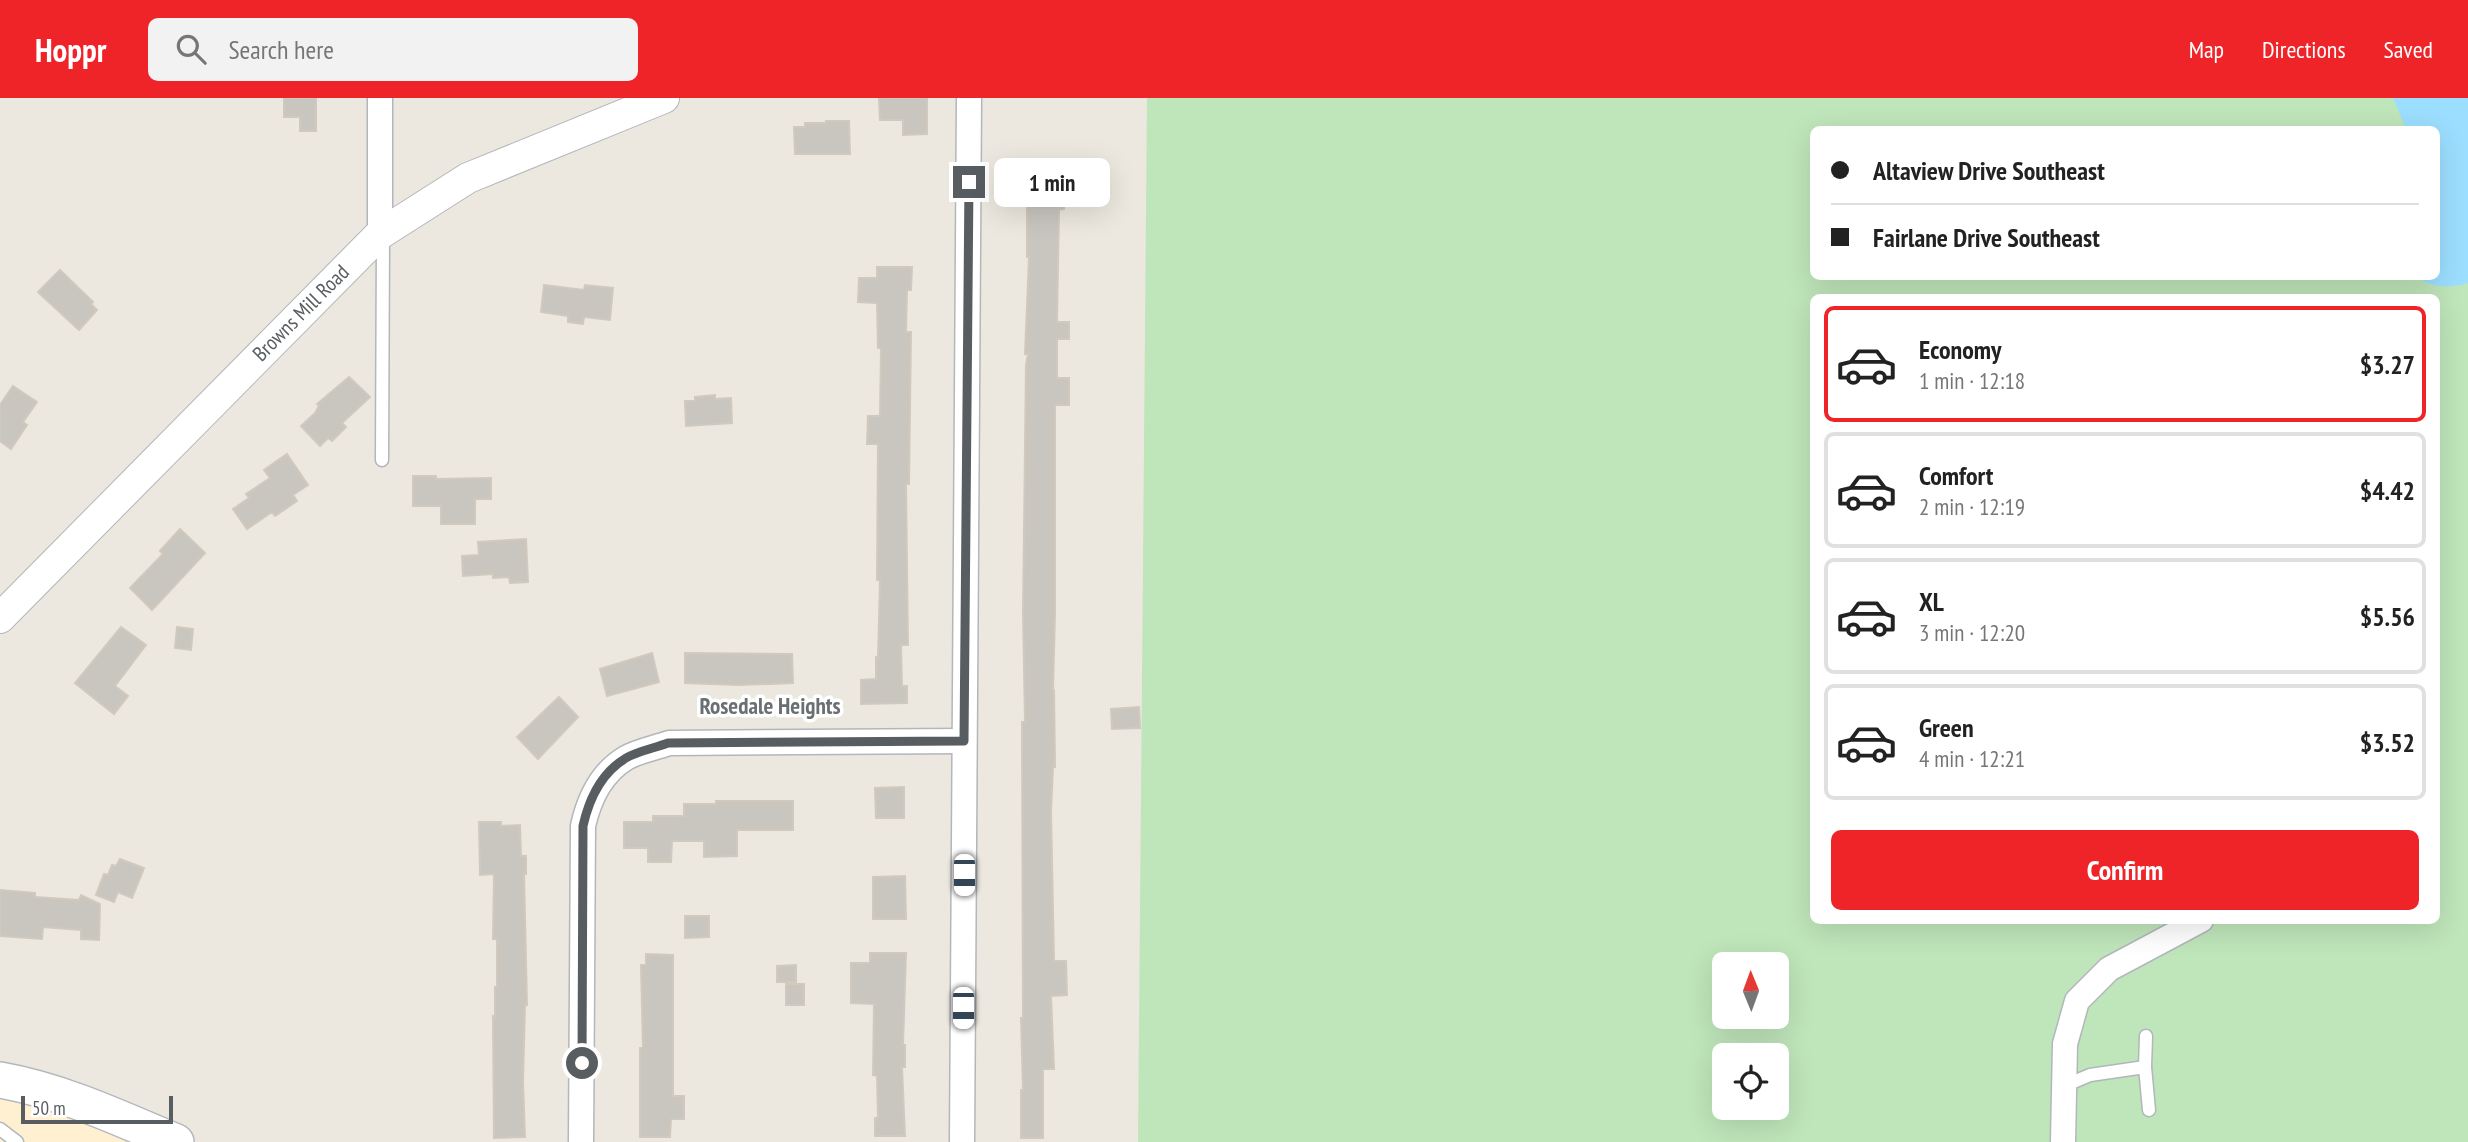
<!DOCTYPE html>
<html lang="en">
<head>
<meta charset="utf-8">
<style>
	body { margin:0; font-family:"PT Sans Narrow",sans-serif; background:#f2f2f2; color:#222; height:100vh; display:flex; flex-direction:column; font-size:26px; white-space:nowrap }
	* { box-sizing:border-box; margin:0 }
	p { font-size:23px; color:#767676 }
	.icon { flex:none; width:38px; height:38px; fill:none; stroke:currentColor; stroke-width:2; stroke-linecap:round; stroke-linejoin:round }
	.map { position:relative; flex:1; overflow:hidden }
	.panel { position:absolute; left:1810px; top:196px; width:630px; height:630px; display:flex; flex-direction:column; background:#fff; border-radius:10px; box-shadow:0 7px 28px #0002 }
	.panel>* { flex:none }
	.hud { position:absolute; left:1810px; top:28px; width:630px; height:154px; border-radius:10px; box-shadow:0 7px 28px #0002; display:grid; align-content:center; height:154px; padding:0 21px; background:#fff }
	.needle { width:46px; rotate:359deg }
	.buttons { position:absolute; left:1712px; top:854px; display:grid; gap:14px }
	.buttons a { display:grid; place-items:center; width:77px; height:77px; border-radius:10px; background:#fff; box-shadow:0 7px 28px #0002; font-size:35px }
	.scale { position:absolute; left:21px; bottom:18px; width:152px; box-sizing:border-box; padding-left:7px; border:4px solid #585d61; border-top:0; font-size:19px; line-height:24px; white-space:nowrap; color:#585d61; -webkit-text-stroke:5px #fff; paint-order:stroke }
	.end { position:absolute; width:32px; height:32px; margin:-16px; border:9px solid #585d61; background:#fff; box-shadow:0 0 0 4px #fff }
	.from { border-radius:50% }
	.bubble { position:absolute; height:49px; border-radius:10px; background:#fff; box-shadow:0 7px 28px #0002; font-size:23px; font-weight:600; line-height:49px; text-align:center }
	.car { position:absolute; width:21px; height:42px; margin:-21px -10px; border-radius:9px; box-shadow:0 0 5px 2px #0007; background:linear-gradient(#fff 24%,#345 0 40%,#fff 0 76%,#345 0 86%,#fff 0) }
	.hud b { display:flex; align-items:center; gap:24px; height:66px; font-size:26px }
	.hud b+b { border-top:2px solid #e0e0e0 }
	.hud i { width:18px; height:18px; background:#222 }
	ul { padding:12px 0 0; list-style:none }
	li { display:flex; align-items:center; gap:21px; height:116px; margin:0 14px 10px; padding:0 7px; border:4px solid #e0e0e0; border-radius:10px }
	li div { flex:1 }
	li b { display:block; font-size:26px }
	li em { font-style:normal; font-weight:600 }
	li.current { border-color:#ee2429 }
	li>.icon { width:63px; height:63px; stroke-width:1.5 }
	.primary-button { display:flex; gap:14px; margin-top:auto; padding:14px 21px }
	.primary-button a { flex:1; height:80px; border-radius:10px; background:#ee2429; color:#fff; font-size:28px; font-weight:600; line-height:80px; text-align:center }
	header { display:flex; align-items:center; gap:42px; box-sizing:border-box; height:98px; padding:0 35px; background:#ee2429; color:#fff }
	header strong { font-size:33px }
	nav { display:flex; gap:38px; margin-inline-start:auto; font-size:24px }
	.search { width:490px; height:63px; background:#f2f2f2; display:flex; align-items:center; gap:18px; box-sizing:border-box; padding:0 24px; border-radius:10px; color:#767676; font-size:26px }
	.map>svg:first-child { display:block }
</style>
</head>
<body>
<header>
<strong>Hoppr</strong>
<div class="search"><svg class="icon" aria-label="search" viewBox="0 0 24 24"><circle cx="10" cy="10" r="6"/><path d="M15 15l6 6"/></svg>Search here</div>
<nav><a>Map</a><a>Directions</a><a>Saved</a></nav>
</header>
<div class="map">
<svg width="2468" height="1044" viewBox="0 0 2468 1044">
	<rect width="100%" height="100%" fill="#ece8df"/>
	<path fill="#fff0d2" d="M0,980L185,1044H0Z"/>
	<path fill="#bfe5ba" fill-rule="evenodd" d="M1147,0H2468V1044H1138ZM1813,32H2436V178H1813ZM1813,200H2436V822H1813ZM1724,866H1776V919H1724ZM1724,957H1776V1010H1724Z"/>
	<path fill="#9cdeff" d="M2393,0H2468V185C2451,190 2433,190 2418,180L2436,178V32L2406,31Z"/>
	<g fill="#c9c5bf" stroke="#d1c9be" stroke-width="2">
		<path d="M284,0H316V33H300V19H284Z"/>
		<path d="M879,0H927V36L903,37V22H880Z"/>
		<path d="M826,23H849L850,56H795L794,29H805V25H826Z"/>
		<path d="M1027,74H1058V94H1064V111L1059,112L1057,224H1069V241H1057V280H1069V307H1055V515L1053,592H1054L1055,669H1053L1051,713L1054,863H1066L1067,897L1051,898L1054,971H1043V1040H1021V992H1023L1021,920H1023L1022,624H1025L1023,515L1026,267L1028,256H1025L1029,159H1027Z"/>
		<path d="M877,169H912L911,192H907L906,234H911L909,386H906L908,547H901L902,588H907V605L861,606V582L876,581V559H878L880,482H877L878,346H867L868,318H880L881,250H878L877,205L858,204L859,180H877Z"/>
		<path d="M60,172L93,204L91,206L97,212L79,232L38,194Z"/>
		<path d="M544,187L584,192L585,187L613,190L610,222L584,219L583,226L568,224V218L541,214Z"/>
		<path d="M349,279L370,299L342,325L346,329L332,343L328,340L320,348L301,328L315,315L319,308L317,306Z"/>
		<path d="M13,288L37,304L23,324L27,327L11,351L0,343V307Z"/>
		<path d="M715,297V301L731,300L732,325L686,328L685,303H695V299Z"/>
		<path d="M287,356L308,387L293,397L297,403L275,418L272,414L247,431L233,411L249,400L246,396L270,380L264,372Z"/>
		<path d="M413,378H436V381L491,380V401H475V426H441V408H413Z"/>
		<path d="M180,431L205,455L152,512L130,490L163,456L160,453Z"/>
		<path d="M526,441L528,484L510,485L509,479L493,480V476L463,478L462,458L479,457L478,444Z"/>
		<path d="M121,529L146,547L115,588L128,598L114,616L75,585Z"/>
		<path d="M177,529L193,531L191,552L175,550Z"/>
		<path d="M652,555L659,584L607,598L600,571Z"/>
		<path d="M685,555L792,556L793,585L738,587L685,585Z"/>
		<path d="M559,599L578,619L538,661L517,639Z"/>
		<path d="M1139,609L1140,630L1112,631L1111,611Z"/>
		<path d="M904,689V720H876L875,690Z"/>
		<path d="M716,703H793V732H737V758L704,759V743H672L671,764H648V750H624V724H653V718H684V706H716Z"/>
		<path d="M479,724H501V728L520,727L521,758H526V776H524L527,907H525L523,984L525,1039L494,1040L493,918L495,919V889H497V841H493L494,776L480,777Z"/>
		<path d="M120,761L144,770L132,800L118,794L114,804L96,797L104,776L108,777L112,767L116,768Z"/>
		<path d="M905,778L906,821H873V779Z"/>
		<path d="M0,792L35,795V799L79,802L81,797L100,806L99,842L81,841V832L43,829L42,841L0,838Z"/>
		<path d="M685,818H709V839L685,840Z"/>
		<path d="M870,855H906L903,947H905V969H902L905,1038H875V1020H878L877,978L873,977L874,906L851,905V865H870Z"/>
		<path d="M646,856L673,857V998H684V1021H671L670,1039H640V950H643L641,867H646Z"/>
		<path d="M796,867V884H777V868Z"/>
		<rect x="786" y="886" width="18" height="21"/>
	</g>
	<g fill="none" stroke-linecap="round" stroke-linejoin="round">
		<defs>
			<g id="service">
				<path d="M382,362L383,138"/>
				<path d="M2145,969L2146,938"/>
				<path d="M2064,988L2090,977L2145,969L2149,1012"/>
				<path d="M0,1031L17,1044"/>
			</g>
			<g id="minor">
				<path d="M380,0V136"/>
				<path d="M581,1044L583,728C589,701 601,675 626,660C638,653 655,650 669,645L964,643"/>
				<path d="M962,1044L969,0"/>
				<path d="M2063,1044L2065,946L2077,903L2109,871L2201,822"/>
			</g>
			<path id="tertiary" d="M0,520L380,136L468,80L664,0"/>
			<path id="secondary" d="M0,982C62,993 119,1020 176,1044"/>
		</defs>
		<use href="#service" stroke="#b2b7bb" stroke-width="15"/>
		<use href="#minor" stroke="#b2b7bb" stroke-width="27"/>
		<use href="#tertiary" stroke="#b2b7bb" stroke-width="32"/>
		<use href="#secondary" stroke="#b3b8bd" stroke-width="38"/>
		<use href="#service" stroke="#fff" stroke-width="12"/>
		<use href="#minor" stroke="#fff" stroke-width="24"/>
		<use href="#tertiary" stroke="#fff" stroke-width="30"/>
		<use href="#secondary" stroke="#fff" stroke-width="35"/>
	</g>
	<g fill="none" stroke-linecap="round" stroke-linejoin="round">
		<path stroke="#585d61" stroke-width="9" d="M582,965L583,728C589,701 601,675 626,660C638,653 655,650 668,645L964,643L969,84"/>
	</g>
	<g text-anchor="middle" stroke-width="7" stroke-linejoin="round" paint-order="stroke">
		<g font-size="21" fill="#585d61" stroke="#fff">
			<text transform="translate(301 215) rotate(-45)" y="7">Browns Mill Road</text>
		</g>
		<g font-size="23" font-weight="bold" fill="#696f73" stroke="#fff">
			<text x="770" y="616">Rosedale Heights</text>
		</g>
	</g>
</svg>
<div class="buttons">
<a><svg class="needle" viewBox="-14 -14 28 28"><path d="M0-13l5 13h-10z" fill="#e53935"/><path d="M0 13l5-13h-10z" fill="#767676"/></svg></a>
<a><svg class="icon" aria-label="locate" viewBox="0 0 24 24"><circle cx="12" cy="12" r="6"/><path d="M12 2v4M12 18v4M2 12h4M18 12h4"/></svg></a>
</div>
<div class="scale">50 m</div>
<i class="end from" style="left:582px;top:965px"></i>
<i class="end" style="left:969px;top:84px"></i>
<div class="bubble" style="left:994px;top:60px;width:116px">1 min</div>
<i class="car" style="left:964px;top:777px;rotate:180deg"></i>
<i class="car" style="left:963px;top:910px;rotate:180deg"></i>
<div class="hud">
<b><i class="from"></i>Altaview Drive Southeast</b>
<b><i></i>Fairlane Drive Southeast</b>
</div>
<section class="panel">
<ul>
<li class="current"><svg class="icon" aria-label="car" viewBox="0 0 24 24"><path d="M5 17H2v-5l4-1 3-4h7l3 4 3 1v5h-3M9 17h6M6 11h13"/><circle cx="7" cy="17" r="2"/><circle cx="17" cy="17" r="2"/></svg><div><b>Economy</b><p>1 min · 12:18</p></div><em>$3.27</em></li>
<li><svg class="icon" aria-label="car" viewBox="0 0 24 24"><path d="M5 17H2v-5l4-1 3-4h7l3 4 3 1v5h-3M9 17h6M6 11h13"/><circle cx="7" cy="17" r="2"/><circle cx="17" cy="17" r="2"/></svg><div><b>Comfort</b><p>2 min · 12:19</p></div><em>$4.42</em></li>
<li><svg class="icon" aria-label="car" viewBox="0 0 24 24"><path d="M5 17H2v-5l4-1 3-4h7l3 4 3 1v5h-3M9 17h6M6 11h13"/><circle cx="7" cy="17" r="2"/><circle cx="17" cy="17" r="2"/></svg><div><b>XL</b><p>3 min · 12:20</p></div><em>$5.56</em></li>
<li><svg class="icon" aria-label="car" viewBox="0 0 24 24"><path d="M5 17H2v-5l4-1 3-4h7l3 4 3 1v5h-3M9 17h6M6 11h13"/><circle cx="7" cy="17" r="2"/><circle cx="17" cy="17" r="2"/></svg><div><b>Green</b><p>4 min · 12:21</p></div><em>$3.52</em></li>
</ul>
<div class="primary-button"><a>Confirm</a></div>
</section>
</div>
</body>
</html>
